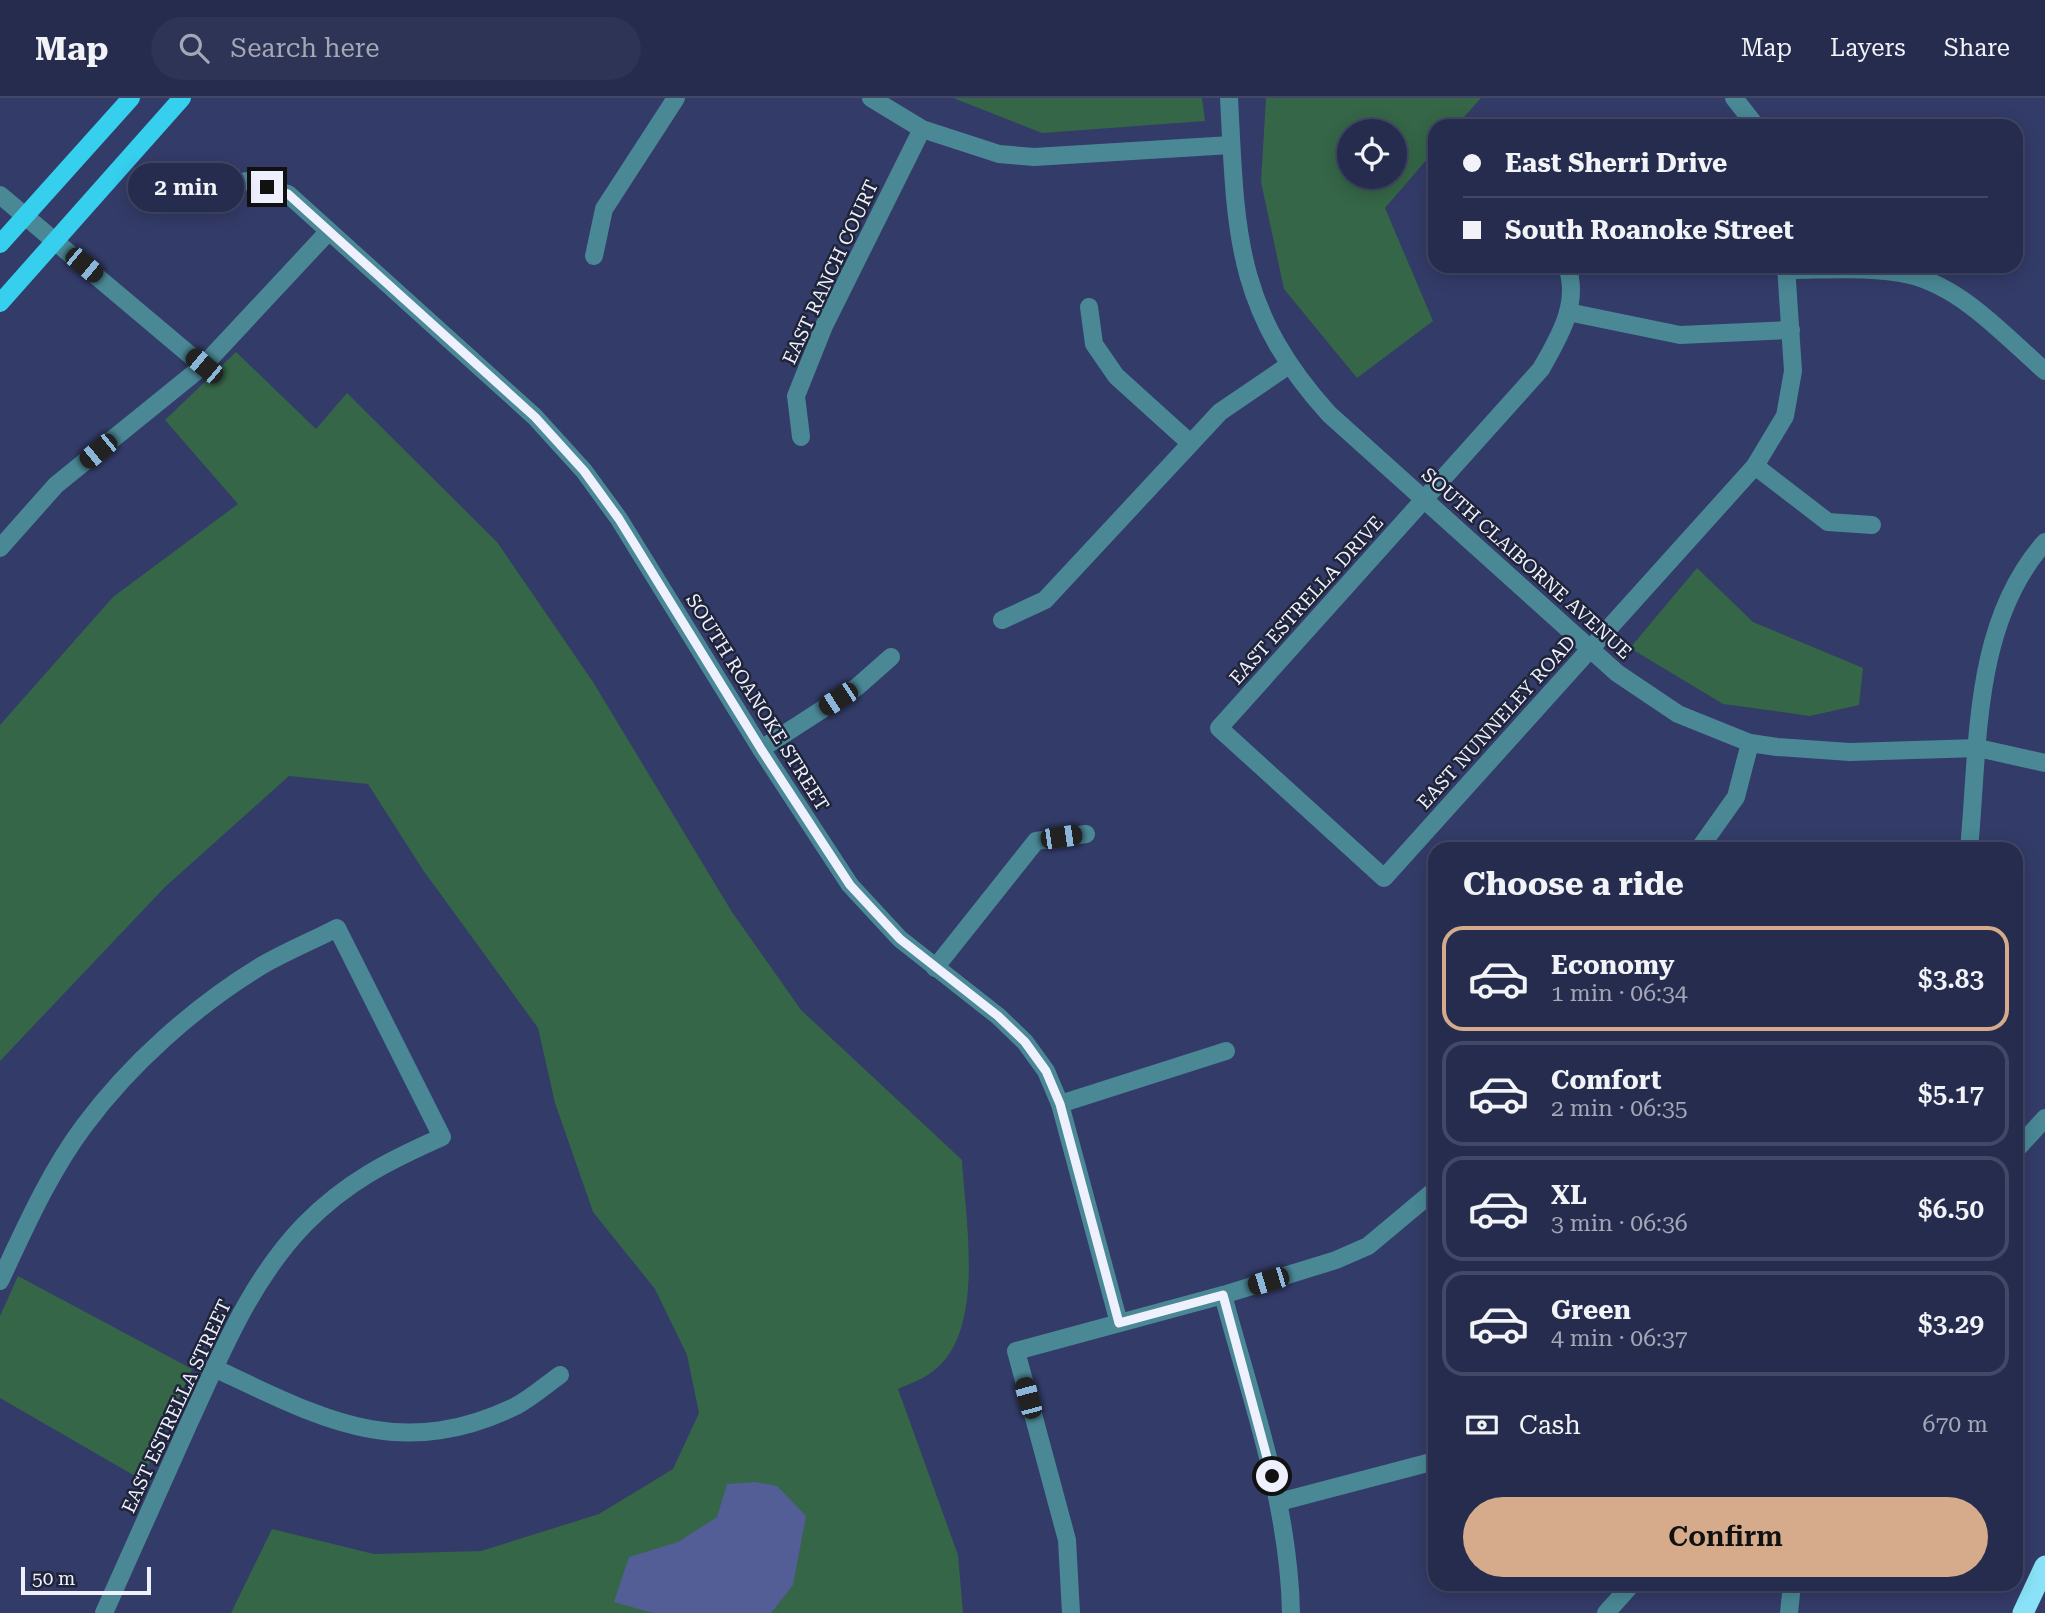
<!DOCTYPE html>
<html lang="en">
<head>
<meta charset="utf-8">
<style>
	body { margin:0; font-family:"Roboto Serif",serif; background:#2e3455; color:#f1f3f6; height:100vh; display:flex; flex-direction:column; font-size:26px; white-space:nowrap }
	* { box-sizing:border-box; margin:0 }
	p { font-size:23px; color:#a4a7b6 }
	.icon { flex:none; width:38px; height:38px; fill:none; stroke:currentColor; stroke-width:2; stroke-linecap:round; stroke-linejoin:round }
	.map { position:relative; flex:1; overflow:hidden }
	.drawer { position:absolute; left:1428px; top:744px; width:595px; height:749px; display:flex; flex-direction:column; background:#262c4e; border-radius:21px; box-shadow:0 4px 18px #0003,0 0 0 2px #424866 }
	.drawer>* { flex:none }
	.top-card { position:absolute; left:1428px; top:21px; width:595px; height:154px; border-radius:21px; box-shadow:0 4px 18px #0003,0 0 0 2px #424866; display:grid; align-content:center; height:154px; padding:0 35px; background:#262c4e }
	.buttons { position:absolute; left:1337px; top:21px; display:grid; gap:14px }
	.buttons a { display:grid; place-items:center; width:70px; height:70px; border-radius:50%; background:#262c4e; box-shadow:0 4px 18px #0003,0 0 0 2px #424866; font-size:35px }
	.scale { position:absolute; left:21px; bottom:18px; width:130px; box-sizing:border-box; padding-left:7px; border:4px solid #eef1fd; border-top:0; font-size:19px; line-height:24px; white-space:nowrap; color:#eef1fd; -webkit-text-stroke:5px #202439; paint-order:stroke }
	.end { position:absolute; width:32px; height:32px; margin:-16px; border:9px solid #eef1fd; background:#111; box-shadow:0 0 0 4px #111 }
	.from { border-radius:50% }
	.bubble { position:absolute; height:49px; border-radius:24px; background:#262c4e; box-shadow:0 4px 18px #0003,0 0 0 2px #424866; font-size:23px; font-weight:600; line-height:49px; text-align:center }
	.car { position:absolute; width:21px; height:42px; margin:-21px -10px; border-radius:9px; box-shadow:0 0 5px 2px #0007; background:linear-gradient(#222 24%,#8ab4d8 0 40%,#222 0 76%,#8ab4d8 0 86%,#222 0) }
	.top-card b { display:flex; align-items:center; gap:24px; height:66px; font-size:26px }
	.top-card b+b { border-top:2px solid #424866 }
	.top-card i { width:18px; height:18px; background:#f1f3f6 }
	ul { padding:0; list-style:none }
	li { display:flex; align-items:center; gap:21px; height:105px; margin:0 14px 10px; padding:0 21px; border:4px solid #424866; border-radius:21px }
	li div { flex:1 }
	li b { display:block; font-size:26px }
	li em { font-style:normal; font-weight:600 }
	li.active { border-color:#d6ab8b }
	li>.icon { width:63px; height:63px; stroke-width:1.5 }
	h2 { padding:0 35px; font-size:32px; line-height:84px }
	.pay { display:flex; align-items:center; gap:18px; height:77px; padding:0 35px; font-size:26px }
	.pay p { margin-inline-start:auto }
	.button { display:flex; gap:14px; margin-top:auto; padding:14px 35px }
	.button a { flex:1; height:80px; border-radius:42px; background:#d6ab8b; color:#111; font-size:28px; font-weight:600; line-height:80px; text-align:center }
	header { display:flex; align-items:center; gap:42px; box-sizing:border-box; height:98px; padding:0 35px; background:#262c4e; border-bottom:2px solid #424866 }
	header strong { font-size:33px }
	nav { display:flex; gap:38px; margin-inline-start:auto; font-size:24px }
	.search { width:490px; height:63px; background:#2e3455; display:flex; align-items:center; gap:18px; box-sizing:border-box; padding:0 24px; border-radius:38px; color:#a4a7b6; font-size:26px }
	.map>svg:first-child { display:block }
</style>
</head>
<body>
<header>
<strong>Map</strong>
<div class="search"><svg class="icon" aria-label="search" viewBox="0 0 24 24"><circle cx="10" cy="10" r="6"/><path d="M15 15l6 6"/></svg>Search here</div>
<nav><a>Map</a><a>Layers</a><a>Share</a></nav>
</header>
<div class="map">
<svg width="2045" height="1515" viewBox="0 0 2045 1515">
	<rect width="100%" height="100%" fill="#333b68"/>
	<g fill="#356647" fill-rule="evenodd">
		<path d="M953,0H1202L1205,23L1042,35Z"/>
		<path d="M1266,0H1481L1456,28H1435V52L1385,110L1433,223L1357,280L1284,191L1261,84ZM1349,33H1395V79H1349Z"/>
		<path d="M236,254L316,331L347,295L497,444L593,584L732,814L801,912L962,1062C965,1120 987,1235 932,1274C923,1281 909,1286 898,1291L958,1457L963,1515H231L272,1431L374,1456L481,1453L599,1416L673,1371L699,1315L687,1257L655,1191L593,1114L555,1005L538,930L423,772L368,686L289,678L165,789L0,963V627L113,499L238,406L165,322Z"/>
		<path d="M1697,470L1753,524L1863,570L1859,607L1810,618L1723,606L1630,550Z"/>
		<path d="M18,1178L192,1271L142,1382L0,1300V1218Z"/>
	</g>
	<path fill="#535e96" d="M755,1384L777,1388L806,1418L793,1487L771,1515H653L614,1504L629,1459L678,1444L717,1419L727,1386Z"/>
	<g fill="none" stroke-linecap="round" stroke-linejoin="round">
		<g stroke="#4a8896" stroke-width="18">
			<path d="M871,0L922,31L999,56L1034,59L1231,47"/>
			<path d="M1229,0C1236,133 1234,211 1329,316L1617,575L1678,616L1750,645L1777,649L1850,654L1978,650L2045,665"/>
			<path d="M1734,0L1756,28"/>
			<path d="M246,83L288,96L535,319L584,373L619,421L761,651L850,787L900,841L998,918L1025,944L1046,973L1060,1006L1119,1225"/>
			<path d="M0,97L203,268"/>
			<path d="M594,158L604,111L676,0"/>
			<path d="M1567,168C1580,206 1559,239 1541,271L1219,630L1384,780L1755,368L1785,318L1793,273L1786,168"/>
			<path d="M1787,172C1827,172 1871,168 1910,177C1963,190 2006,239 2045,273"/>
			<path d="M1089,209L1094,246L1116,278L1189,344"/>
			<path d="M1568,214L1680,237L1791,232"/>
			<path d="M801,339L796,298L824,228L922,31"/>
			<path d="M1755,368L1828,424L1872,427"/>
			<path d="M0,450L56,387L203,268L329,133"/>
			<path d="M1002,522L1045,502L1220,314L1289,267"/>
			<path d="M761,651L857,589L891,559"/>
			<path d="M1699,751L1736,699L1750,645"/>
			<path d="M1969,751C1979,648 1972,526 2045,444"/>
			<path d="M935,870L1036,743L1086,736"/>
			<path d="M1060,1006L1226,953"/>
			<path d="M2016,1052L2045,1020"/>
			<path d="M0,1183C25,1130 49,1075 84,1028C130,966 195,908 261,868C285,854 312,843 337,830L442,1039C388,1063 346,1084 304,1127C250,1183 221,1256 189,1325C161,1388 132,1452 104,1515"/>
			<path d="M1223,1197C1251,1301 1289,1406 1291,1515"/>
			<path d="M214,1270C321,1320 398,1365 516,1308C531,1300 546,1287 560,1277"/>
			<path d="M1279,1404L1435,1363"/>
			<path d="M1071,1515L1067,1442L1016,1253L1223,1197L1336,1162L1368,1148L1435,1092"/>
			<path d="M1606,1515L1632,1486"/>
			<path d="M1789,1515L1792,1486"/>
		</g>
		<g stroke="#36cfed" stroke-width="18">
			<path d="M0,146L131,0"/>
			<path d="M0,205L182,0"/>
		</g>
		<path stroke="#89e2f7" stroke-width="21" d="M2023,1515L2045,1468"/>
	</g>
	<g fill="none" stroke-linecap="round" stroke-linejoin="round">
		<path stroke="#eef1fd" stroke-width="9" d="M267,89L288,96L535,319L584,373L619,421L761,651L850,787L900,841L998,918L1025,944L1046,973L1060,1006L1119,1225L1223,1197L1272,1378"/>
	</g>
	<g text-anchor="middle" stroke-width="5" stroke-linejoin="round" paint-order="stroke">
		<g font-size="19" fill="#eef1fd" stroke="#202439">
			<text transform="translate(830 174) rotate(-65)" y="7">EAST RANCH COURT</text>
			<text transform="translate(1527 465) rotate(42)" y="7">SOUTH CLAIBORNE AVENUE</text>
			<text transform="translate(1306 502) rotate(-48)" y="7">EAST ESTRELLA DRIVE</text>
			<text transform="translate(758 604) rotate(58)" y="7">SOUTH ROANOKE STREET</text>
			<text transform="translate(1496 624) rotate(-48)" y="7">EAST NUNNELEY ROAD</text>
			<text transform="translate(176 1308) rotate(-65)" y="7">EAST ESTRELLA STREET</text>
		</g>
	</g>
</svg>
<div class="buttons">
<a><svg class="icon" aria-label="locate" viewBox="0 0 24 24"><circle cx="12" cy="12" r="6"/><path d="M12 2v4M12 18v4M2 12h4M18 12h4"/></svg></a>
</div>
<div class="scale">50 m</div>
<i class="end from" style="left:1272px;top:1378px"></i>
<i class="end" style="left:267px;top:89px"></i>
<div class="bubble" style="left:128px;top:65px;width:116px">2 min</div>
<i class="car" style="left:84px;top:167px;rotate:130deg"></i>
<i class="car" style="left:204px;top:268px;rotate:310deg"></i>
<i class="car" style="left:98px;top:353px;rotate:231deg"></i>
<i class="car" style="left:838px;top:601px;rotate:237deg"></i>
<i class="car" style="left:1061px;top:739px;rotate:82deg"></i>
<i class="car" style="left:1268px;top:1183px;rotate:253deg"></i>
<i class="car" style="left:1028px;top:1300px;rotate:345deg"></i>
<div class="top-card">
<b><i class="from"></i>East Sherri Drive</b>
<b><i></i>South Roanoke Street</b>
</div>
<section class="drawer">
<h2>Choose a ride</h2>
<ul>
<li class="active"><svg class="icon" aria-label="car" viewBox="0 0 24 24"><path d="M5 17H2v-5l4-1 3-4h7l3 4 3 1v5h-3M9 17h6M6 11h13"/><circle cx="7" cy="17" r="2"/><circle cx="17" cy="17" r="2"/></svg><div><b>Economy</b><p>1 min · 06:34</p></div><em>$3.83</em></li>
<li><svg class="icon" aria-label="car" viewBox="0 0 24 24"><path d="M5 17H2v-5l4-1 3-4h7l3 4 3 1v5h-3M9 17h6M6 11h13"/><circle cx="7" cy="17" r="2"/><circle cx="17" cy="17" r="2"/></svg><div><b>Comfort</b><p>2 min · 06:35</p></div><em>$5.17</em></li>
<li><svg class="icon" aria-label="car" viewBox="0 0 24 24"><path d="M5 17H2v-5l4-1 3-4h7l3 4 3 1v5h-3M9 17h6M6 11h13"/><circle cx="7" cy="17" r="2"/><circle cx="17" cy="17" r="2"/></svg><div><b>XL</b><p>3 min · 06:36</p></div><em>$6.50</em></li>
<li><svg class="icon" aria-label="car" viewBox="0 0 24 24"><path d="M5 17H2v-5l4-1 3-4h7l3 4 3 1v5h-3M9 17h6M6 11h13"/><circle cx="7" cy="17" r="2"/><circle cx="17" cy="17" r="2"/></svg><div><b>Green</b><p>4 min · 06:37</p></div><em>$3.29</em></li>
</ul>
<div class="pay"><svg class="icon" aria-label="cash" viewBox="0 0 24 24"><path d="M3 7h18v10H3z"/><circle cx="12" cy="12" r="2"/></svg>Cash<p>670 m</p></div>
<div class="button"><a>Confirm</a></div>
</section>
</div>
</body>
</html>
